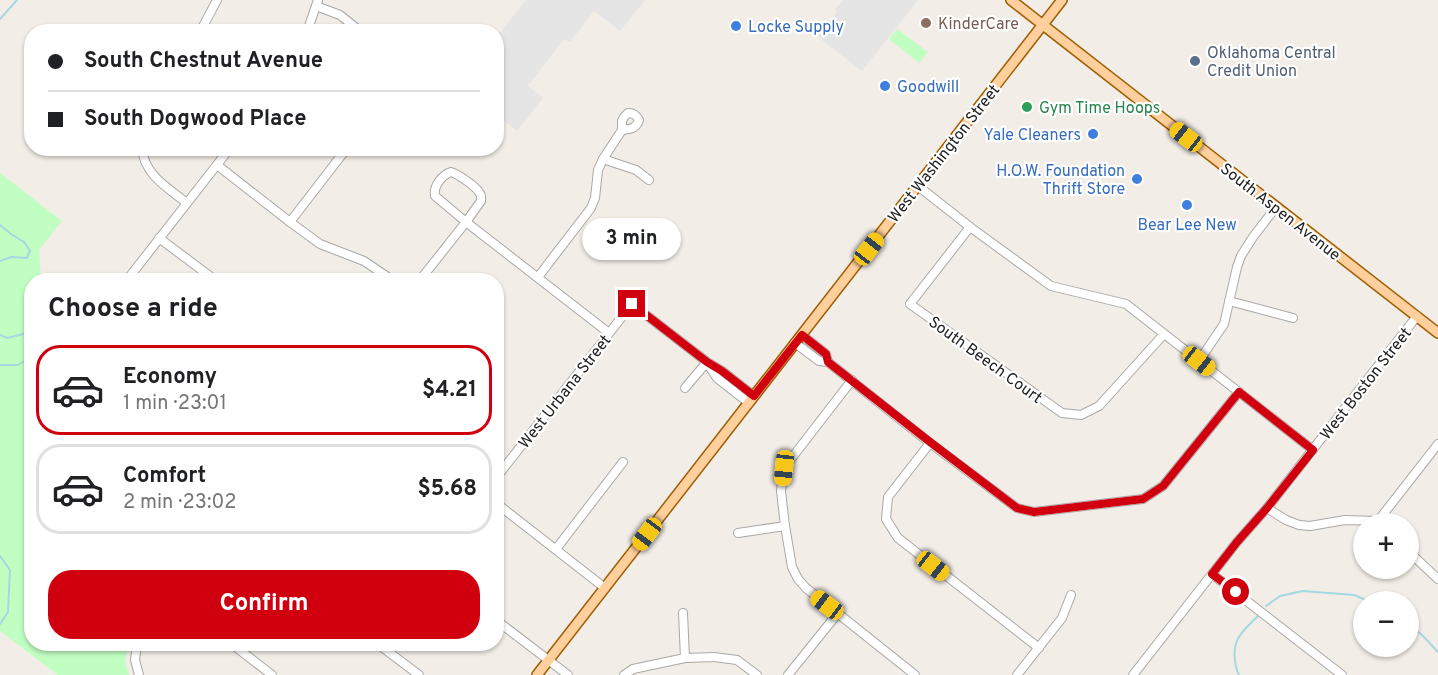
<!DOCTYPE html>
<html lang="en">
<head>
<meta charset="utf-8">
<style>
	body { margin:0; font-family:Overpass,sans-serif; background:#f2f2f2; color:#202124; height:100vh; display:flex; flex-direction:column; font-size:22px; white-space:nowrap }
	* { box-sizing:border-box; margin:0 }
	p { font-size:20px; color:#757577 }
	.icon { flex:none; width:33px; height:33px; fill:none; stroke:currentColor; stroke-width:2; stroke-linecap:round; stroke-linejoin:round }
	.map { position:relative; flex:1; overflow:hidden }
	.drawer { position:absolute; left:24px; top:273px; width:480px; height:378px; display:flex; flex-direction:column; background:#fff; border-radius:24px; box-shadow:0 2px 4px #0004 }
	.drawer>* { flex:none }
	.banner { position:absolute; left:24px; top:24px; width:480px; height:132px; border-radius:24px; box-shadow:0 2px 4px #0004; display:grid; align-content:center; height:132px; padding:0 24px; background:#fff }
	.tools { position:absolute; left:1353px; top:513px; display:grid; gap:12px }
	.tools a { display:grid; place-items:center; width:66px; height:66px; border-radius:50%; background:#fff; box-shadow:0 2px 4px #0004; font-size:30px }
	.end { position:absolute; width:27px; height:27px; margin:-14px; border:8px solid #d1000e; background:#fff; box-shadow:0 0 0 3px #fff }
	.from { border-radius:50% }
	.bubble { position:absolute; height:42px; border-radius:21px; background:#fff; box-shadow:0 2px 4px #0004; font-size:20px; font-weight:700; line-height:42px; text-align:center }
	.car { position:absolute; width:18px; height:36px; margin:-18px -9px; border-radius:8px; box-shadow:0 0 4px 2px #0007; background:linear-gradient(#f5c518 24%,#345 0 40%,#f5c518 0 76%,#345 0 86%,#f5c518 0) }
	.banner b { display:flex; align-items:center; gap:21px; height:57px; font-size:22px }
	.banner b+b { border-top:2px solid #e0e0e0 }
	.banner i { width:15px; height:15px; background:#202124 }
	ul { padding:0; list-style:none }
	li { display:flex; align-items:center; gap:18px; height:90px; margin:0 12px 9px; padding:0 12px; border:3px solid #e0e0e0; border-radius:24px }
	li div { flex:1 }
	li b { display:block; font-size:22px }
	li em { font-style:normal; font-weight:700 }
	li.current { border-color:#d1000e }
	li>.icon { width:54px; height:54px; stroke-width:1.5 }
	h2 { padding:0 24px; font-size:27px; line-height:72px }
	.action { display:flex; gap:12px; margin-top:auto; padding:12px 24px }
	.action a { flex:1; height:69px; border-radius:24px; background:#d1000e; color:#fff; font-size:24px; font-weight:700; line-height:69px; text-align:center }
	.map>svg:first-child { display:block }
</style>
</head>
<body>
<div class="map">
<svg width="1438" height="675" viewBox="0 0 1438 675">
	<rect width="100%" height="100%" fill="#f2ede6"/>
	<g fill="#c1fec2">
		<path d="M897,29L928,52L919,63L889,39Z"/>
		<path d="M0,173L62,221L39,250L41,280H32V644H129L125,661L129,675H58L0,631Z"/>
	</g>
	<g fill="#e5e5e5">
		<path d="M526,0H645L620,31L594,11L570,42L564,39L528,86L543,98L517,131L501,118L497,123V37Z"/>
		<path d="M843,0H918L862,71L818,37L837,12L835,10Z"/>
	</g>
	<g fill="none" stroke-linecap="round" stroke-linejoin="round">
		<g stroke="#a4d8e2" stroke-width="2">
			<path d="M0,19L17,0"/>
			<path d="M0,225L11,234L24,242L30,251L27,258L11,257L0,261"/>
			<path d="M0,335L7,338L27,333L32,336"/>
			<path d="M0,365H18L32,357"/>
			<path d="M0,556L10,570L8,612L0,624"/>
			<path d="M1266,606L1280,596L1303,591L1354,595L1371,602"/>
			<path d="M1408,625L1421,634L1438,652"/>
			<path d="M1239,675C1236,670 1236,666 1235,661C1232,638 1243,631 1258,616"/>
		</g>
		<defs>
			<g id="minor">
				<path d="M316,6L340,15L361,32"/>
				<path d="M200,32L217,0"/>
				<path d="M307,32L318,0"/>
				<path d="M142,148C144,175 168,188 187,203"/>
				<path d="M603,159L636,170L649,180"/>
				<path d="M217,165L290,222L320,244L364,261L392,280"/>
				<path d="M451,172C458,174 475,186 479,192C482,195 481,198 481,201L466,222L435,196C433,186 442,175 451,172Z"/>
				<path d="M918,186L970,227L1051,286L1126,304L1313,450"/>
				<path d="M290,222L347,148"/>
				<path d="M970,227L910,304L1062,413L1081,415L1099,406L1164,334"/>
				<path d="M159,238L215,280"/>
				<path d="M538,277L591,208L595,198L598,170L603,159L622,130V121L624,117L628,113C633,113 637,116 639,120C636,129 630,129 622,130"/>
				<path d="M127,280L230,148"/>
				<path d="M420,280L466,222L609,333"/>
				<path d="M1229,301L1293,318"/>
				<path d="M802,335L826,354L828,362"/>
				<path d="M795,343L819,361L828,362L930,443L1017,508L1034,512L1143,499L1163,486L1239,392"/>
				<path d="M1199,361L1224,324L1237,267L1241,256L1253,237L1276,207"/>
				<path d="M707,363L717,378L749,403"/>
				<path d="M852,380L784,468L781,491L785,526L792,567L798,579L806,588L915,675"/>
				<path d="M685,388L707,362"/>
				<path d="M930,443L888,497L886,519L898,538L1039,648"/>
				<path d="M496,478L632,304L707,362L722,371L754,396"/>
				<path d="M496,503L605,588"/>
				<path d="M1267,508L1286,520L1299,525L1310,526L1345,520L1378,521L1381,524"/>
				<path d="M1378,521L1438,444"/>
				<path d="M738,533L785,526"/>
				<path d="M556,549L623,462"/>
				<path d="M1408,551L1438,579"/>
				<path d="M1212,574L1342,675"/>
				<path d="M683,613L685,658"/>
				<path d="M496,620L568,675"/>
				<path d="M137,644L135,660L139,675"/>
				<path d="M232,644L272,675"/>
				<path d="M378,644L419,675"/>
				<path d="M624,675L633,669L685,658L714,657L737,660L757,675"/>
				<path d="M788,675L838,613"/>
				<path d="M1017,675L1062,618L1071,595"/>
				<path d="M1133,675L1237,542L1267,508L1417,316"/>
			</g>
			<g id="major">
				<path d="M1011,0L1438,333"/>
				<path d="M537,675L1062,0"/>
			</g>
		</defs>
		<use href="#minor" stroke="#a8a8a8" stroke-width="10"/>
		<use href="#major" stroke="#9d5f00" stroke-width="12"/>
		<use href="#minor" stroke="#fff" stroke-width="8"/>
		<use href="#major" stroke="#ffcf9e" stroke-width="9"/>
	</g>
	<g fill="none" stroke-linecap="round" stroke-linejoin="round">
		<path stroke="#d1000e" stroke-width="8" d="M632,304L707,362L722,371L754,396L802,335L826,354L828,362L930,442L1017,508L1034,512L1143,499L1163,486L1239,392L1313,450L1267,508L1237,542L1212,574L1236,592"/>
	</g>
	<circle fill="#8d6e63" stroke="#fff" stroke-width="2" cx="926" cy="23" r="6"/>
	<g fill="#3f7fe0" stroke="#fff" stroke-width="2">
		<circle cx="736" cy="26" r="6"/>
		<circle cx="885" cy="86" r="6"/>
		<circle cx="1093" cy="134" r="6"/>
		<circle cx="1137" cy="179" r="6"/>
		<circle cx="1187" cy="205" r="6"/>
	</g>
	<circle fill="#5c6f8a" stroke="#fff" stroke-width="2" cx="1195" cy="61" r="6"/>
	<circle fill="#2e9e5b" stroke="#fff" stroke-width="2" cx="1027" cy="107" r="6"/>
	<g text-anchor="middle" stroke-width="4.5" stroke-linejoin="round" paint-order="stroke">
		<g font-size="16" fill="#785e54" stroke="#fff" text-anchor="start">
			<text x="938" y="29">KinderCare</text>
		</g>
		<g font-size="16" fill="#366cbe" stroke="#fff" text-anchor="start">
			<text x="748" y="32">Locke Supply</text>
			<text x="897" y="92">Goodwill</text>
			<text x="1081" y="140" text-anchor="end">Yale Cleaners</text>
			<text x="1125" y="176" text-anchor="end">H.O.W. Foundation<tspan x="1125" dy="18">Thrift Store</tspan></text>
			<text x="1187" y="230" text-anchor="middle">Bear Lee New</text>
		</g>
		<g font-size="16" fill="#4e5e75" stroke="#fff" text-anchor="start">
			<text x="1207" y="58">Oklahoma Central<tspan x="1207" dy="18">Credit Union</tspan></text>
		</g>
		<g font-size="16" fill="#27864d" stroke="#fff" text-anchor="start">
			<text x="1039" y="113">Gym Time Hoops</text>
		</g>
		<g font-size="16" fill="#212121" stroke="#fff">
			<text transform="translate(943 153) rotate(-52)" y="6">West Washington Street</text>
			<text transform="translate(1281 211) rotate(38)" y="6">South Aspen Avenue</text>
			<text transform="translate(986 359) rotate(36)" y="6">South Beech Court</text>
			<text transform="translate(1365 383) rotate(-52)" y="6">West Boston Street</text>
			<text transform="translate(564 391) rotate(-52)" y="6">West Urbana Street</text>
		</g>
	</g>
</svg>
<div class="tools">
<a>+</a>
<a>−</a>
</div>
<i class="end from" style="left:1236px;top:592px"></i>
<i class="end" style="left:632px;top:304px"></i>
<div class="bubble" style="left:582px;top:218px;width:99px">3 min</div>
<i class="car" style="left:1186px;top:137px;rotate:308deg"></i>
<i class="car" style="left:869px;top:249px;rotate:38deg"></i>
<i class="car" style="left:1199px;top:361px;rotate:128deg"></i>
<i class="car" style="left:784px;top:468px;rotate:186deg"></i>
<i class="car" style="left:647px;top:534px;rotate:217deg"></i>
<i class="car" style="left:933px;top:566px;rotate:128deg"></i>
<i class="car" style="left:827px;top:605px;rotate:307deg"></i>
<div class="banner">
<b><i class="from"></i>South Chestnut Avenue</b>
<b><i></i>South Dogwood Place</b>
</div>
<section class="drawer">
<h2>Choose a ride</h2>
<ul>
<li class="current"><svg class="icon" aria-label="car" viewBox="0 0 24 24"><path d="M5 17H2v-5l4-1 3-4h7l3 4 3 1v5h-3M9 17h6M6 11h13"/><circle cx="7" cy="17" r="2"/><circle cx="17" cy="17" r="2"/></svg><div><b>Economy</b><p>1 min · 23:01</p></div><em>$4.21</em></li>
<li><svg class="icon" aria-label="car" viewBox="0 0 24 24"><path d="M5 17H2v-5l4-1 3-4h7l3 4 3 1v5h-3M9 17h6M6 11h13"/><circle cx="7" cy="17" r="2"/><circle cx="17" cy="17" r="2"/></svg><div><b>Comfort</b><p>2 min · 23:02</p></div><em>$5.68</em></li>
</ul>
<div class="action"><a>Confirm</a></div>
</section>
</div>
</body>
</html>
